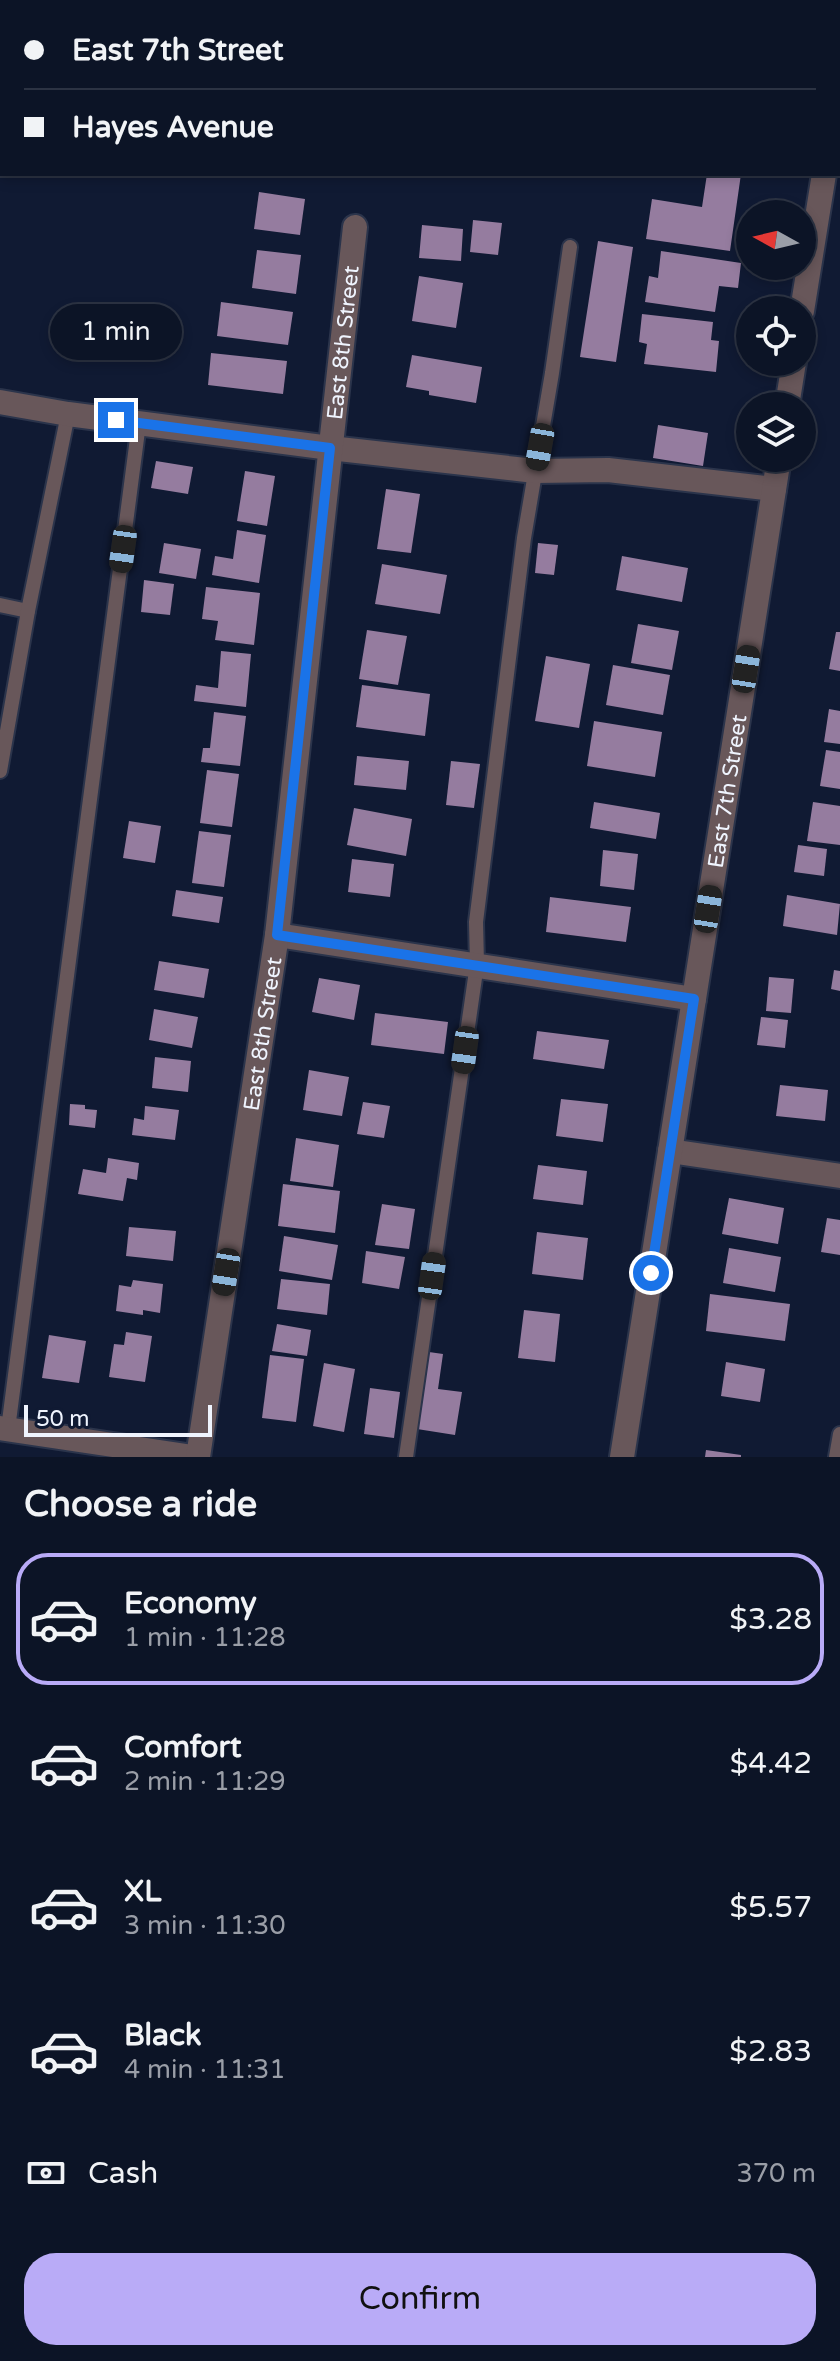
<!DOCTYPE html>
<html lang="en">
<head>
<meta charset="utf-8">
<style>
	body { margin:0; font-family:"Varela Round",sans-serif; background:#1a2132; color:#f1f3f6; height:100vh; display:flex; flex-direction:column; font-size:30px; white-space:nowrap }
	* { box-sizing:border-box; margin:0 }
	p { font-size:26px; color:#9a9ea7 }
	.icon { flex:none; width:44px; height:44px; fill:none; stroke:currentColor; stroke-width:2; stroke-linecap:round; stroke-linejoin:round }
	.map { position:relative; height:1457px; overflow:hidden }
	.details { display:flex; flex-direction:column; background:#0c1426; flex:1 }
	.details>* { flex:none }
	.banner { position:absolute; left:0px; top:0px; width:840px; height:176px; box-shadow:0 4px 12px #0003,0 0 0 2px #2c3343; display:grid; align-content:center; height:176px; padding:0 24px; background:#0c1426 }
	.needle { width:52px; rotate:278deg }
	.buttons { position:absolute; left:736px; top:200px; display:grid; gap:16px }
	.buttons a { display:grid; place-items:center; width:80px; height:80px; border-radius:50%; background:#0c1426; box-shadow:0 4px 12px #0003,0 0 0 2px #2c3343; font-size:40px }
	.scale { position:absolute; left:24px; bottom:20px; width:188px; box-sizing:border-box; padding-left:8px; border:4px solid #eff4fe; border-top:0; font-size:22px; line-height:28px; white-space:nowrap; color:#eff4fe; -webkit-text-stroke:6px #101a33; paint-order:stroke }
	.end { position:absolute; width:36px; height:36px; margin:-18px; border:10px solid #1a73e8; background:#fff; box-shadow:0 0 0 4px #fff }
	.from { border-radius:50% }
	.bubble { position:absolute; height:56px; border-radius:28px; background:#0c1426; box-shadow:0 4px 12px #0003,0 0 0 2px #2c3343; font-size:26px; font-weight:600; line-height:56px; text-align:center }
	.car { position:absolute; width:24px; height:48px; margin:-24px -12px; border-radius:10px; box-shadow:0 0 6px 2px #0007; background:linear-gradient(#222 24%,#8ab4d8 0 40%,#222 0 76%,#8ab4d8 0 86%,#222 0) }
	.banner b { display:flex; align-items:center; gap:28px; height:76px; font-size:30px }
	.banner b+b { border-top:2px solid #2c3343 }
	.banner i { width:20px; height:20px; background:#f1f3f6 }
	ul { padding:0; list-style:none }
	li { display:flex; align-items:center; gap:24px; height:132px; margin:0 16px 12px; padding:0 8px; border:4px solid transparent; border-radius:32px }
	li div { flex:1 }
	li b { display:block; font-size:30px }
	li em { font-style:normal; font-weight:600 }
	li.active { border-color:#b9abf7 }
	li>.icon { width:72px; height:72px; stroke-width:1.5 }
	h2 { padding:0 24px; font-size:36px; line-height:96px }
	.pay { display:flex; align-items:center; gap:20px; height:88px; padding:0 24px; font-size:30px }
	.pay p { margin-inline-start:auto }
	.button { display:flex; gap:16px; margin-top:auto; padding:16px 24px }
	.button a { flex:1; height:92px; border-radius:32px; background:#b9abf7; color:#111; font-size:32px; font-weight:600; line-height:92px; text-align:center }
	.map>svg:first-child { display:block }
</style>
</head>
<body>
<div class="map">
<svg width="840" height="1457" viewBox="0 0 840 1457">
	<rect width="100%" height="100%" fill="#101a33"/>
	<g fill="#957c9f">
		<path d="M707,174H741L730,251L646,239L652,199L702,207Z"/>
		<path d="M259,192L305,199L300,235L254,229Z"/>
		<path d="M473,220L502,223L498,255L470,252Z"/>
		<path d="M422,225L463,229L461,261L419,258Z"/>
		<path d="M598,241L633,247L616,362L580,357Z"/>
		<path d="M257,250L301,255L296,294L252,288Z"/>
		<path d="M661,251L741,263L738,288L719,286L715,312L645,302L649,276L658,278Z"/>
		<path d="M419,276L463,283L456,328L412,321Z"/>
		<path d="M221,302L293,312L288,345L217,336Z"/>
		<path d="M642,314L713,322L711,340L719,341L716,372L644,364L647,344L639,342Z"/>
		<path d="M211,353L287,361L283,394L208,385Z"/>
		<path d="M412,355L482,367L476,403L429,395V391L406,387Z"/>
		<path d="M658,425L708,433L703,466L653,458Z"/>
		<path d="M156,461L193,467L188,494L151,488Z"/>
		<path d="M245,471L275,476L267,526L237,521Z"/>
		<path d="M386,489L420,494L411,553L377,549Z"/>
		<path d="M237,530L266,535L259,583L212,575L215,556L233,559Z"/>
		<path d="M164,543L201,549L196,579L159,573Z"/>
		<path d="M538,543L558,545L554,575L535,573Z"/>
		<path d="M622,556L688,568L682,602L616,590Z"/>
		<path d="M382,564L447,575L440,614L375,604Z"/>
		<path d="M144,580L174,584L170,615L141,612Z"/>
		<path d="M206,587L260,593L254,645L215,640L218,621L202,619Z"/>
		<path d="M638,624L679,631L672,670L631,663Z"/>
		<path d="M367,630L407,636L398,685L359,679Z"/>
		<path d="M836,632H840V671L829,669Z"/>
		<path d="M221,651L251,654L246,707L194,701L196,685L218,688Z"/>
		<path d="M546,656L590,664L579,728L535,721Z"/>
		<path d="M613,665L670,675L663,715L606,705Z"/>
		<path d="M362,685L430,694L425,736L356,727Z"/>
		<path d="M829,709L840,711V744L824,742Z"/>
		<path d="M214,712L246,716L240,766L201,762L203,748H210Z"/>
		<path d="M594,721L662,732L655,777L587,766Z"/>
		<path d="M826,750L840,752V789L820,786Z"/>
		<path d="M357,756L409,761L406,790L354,785Z"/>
		<path d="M451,761L480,764L474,808L446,805Z"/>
		<path d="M207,770L239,774L232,827L200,823Z"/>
		<path d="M594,802L660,813L656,839L590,828Z"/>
		<path d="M813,802L840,806V845L807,841Z"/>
		<path d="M354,808L412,819L406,856L347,845Z"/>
		<path d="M129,821L161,826L155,863L123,858Z"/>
		<path d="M199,831L231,835L224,887L192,883Z"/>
		<path d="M798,845L827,849L824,876L794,872Z"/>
		<path d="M603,850L638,854L634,890L600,886Z"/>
		<path d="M352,859L394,864L390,897L348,892Z"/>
		<path d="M176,890L223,897L219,923L172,916Z"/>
		<path d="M787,895L840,904L837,935L783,926Z"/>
		<path d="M550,897L631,907L626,942L546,932Z"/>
		<path d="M159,961L209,969L204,998L154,990Z"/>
		<path d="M834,970L840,971V991L831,989Z"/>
		<path d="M769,977L794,979L791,1013L766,1011Z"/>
		<path d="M319,978L360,985L354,1020L312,1012Z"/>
		<path d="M154,1009L198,1017L192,1048L149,1040Z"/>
		<path d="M375,1013L448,1022L444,1054L371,1045Z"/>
		<path d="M761,1017L788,1020L785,1048L757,1045Z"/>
		<path d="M537,1031L609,1040L604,1069L533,1059Z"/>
		<path d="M155,1057L191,1061L188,1092L152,1088Z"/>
		<path d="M309,1070L349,1077L342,1116L303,1110Z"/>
		<path d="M780,1085L828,1090L825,1121L776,1116Z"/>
		<path d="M561,1099L608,1104L603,1142L556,1136Z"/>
		<path d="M363,1102L390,1106L384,1138L357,1134Z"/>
		<path d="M70,1104L85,1105V1109L97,1110L95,1128L69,1125Z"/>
		<path d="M145,1106L179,1110L175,1140L132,1135L134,1118L144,1120Z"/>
		<path d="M296,1138L339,1145L333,1187L290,1181Z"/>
		<path d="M108,1158L139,1163L137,1180L127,1178L123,1201L78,1194L83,1169L106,1173Z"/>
		<path d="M538,1165L587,1171L583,1205L533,1199Z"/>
		<path d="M283,1184L340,1191L335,1233L278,1226Z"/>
		<path d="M729,1198L784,1208L778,1244L722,1234Z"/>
		<path d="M382,1204L415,1209L409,1249L375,1245Z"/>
		<path d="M827,1218L840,1220V1255L821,1252Z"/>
		<path d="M129,1227L176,1231L173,1261L126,1256Z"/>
		<path d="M537,1232L588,1238L583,1280L532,1274Z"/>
		<path d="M284,1236L338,1245L332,1280L279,1271Z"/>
		<path d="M729,1248L781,1257L775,1292L723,1283Z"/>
		<path d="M366,1251L405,1257L399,1289L362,1283Z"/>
		<path d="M281,1279L330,1284L327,1315L277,1309Z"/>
		<path d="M133,1280L163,1284L160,1313L143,1310V1315L116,1311L119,1285L131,1287Z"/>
		<path d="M710,1294L790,1304L785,1341L706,1331Z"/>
		<path d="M524,1310L560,1314L555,1362L518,1358Z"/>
		<path d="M277,1324L311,1330L307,1356L272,1351Z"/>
		<path d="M126,1332L152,1336L145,1382L109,1377L114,1344L124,1345Z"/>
		<path d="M49,1335L86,1341L79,1383L42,1378Z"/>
		<path d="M429,1352L443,1354L438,1389L462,1392L455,1435L417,1429Z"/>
		<path d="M270,1355L304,1359L296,1422L262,1418Z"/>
		<path d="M726,1362L765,1369L760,1402L721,1396Z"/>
		<path d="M324,1363L355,1369L344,1432L313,1426Z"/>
		<path d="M370,1388L400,1392L394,1438L364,1434Z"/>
		<path d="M706,1450L741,1455V1457H705Z"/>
	</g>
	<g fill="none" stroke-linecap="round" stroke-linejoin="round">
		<defs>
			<g id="lane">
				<path d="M0,605L28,611"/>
				<path d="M0,771L28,611L68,414"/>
				<path d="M8,1429L139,423"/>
				<path d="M406,1457L477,964L476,922L524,538L552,373L570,247"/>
				<path d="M836,1457L840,1434"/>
			</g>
			<g id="street">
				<path d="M838,82L840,70"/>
				<path d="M802,311L824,174"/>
				<path d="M0,402L68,414L330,448L535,471L608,470L774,489"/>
				<path d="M787,406L794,362"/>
				<path d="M277,935L694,999"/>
				<path d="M670,1151L840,1176"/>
				<path d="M0,1428L193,1457"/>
				<path id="s1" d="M198,1457L277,935L355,227"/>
				<path id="s2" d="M622,1457L779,458"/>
			</g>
		</defs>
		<use href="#lane" stroke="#2b344b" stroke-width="18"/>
		<use href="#street" stroke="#2b344b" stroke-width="28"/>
		<use href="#lane" stroke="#68575a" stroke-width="14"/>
		<use href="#street" stroke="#68575a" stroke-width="24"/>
	</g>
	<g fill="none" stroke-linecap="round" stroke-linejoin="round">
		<path stroke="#1a73e8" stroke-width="10" d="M116,420L330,448L277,935L694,999L651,1273"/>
	</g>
	<g text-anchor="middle" stroke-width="6" stroke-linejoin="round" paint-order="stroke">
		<g font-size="22" fill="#eff4fe" stroke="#101a33">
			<text dy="8" stroke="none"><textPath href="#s1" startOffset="1124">East 8th Street</textPath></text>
			<text dy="8" stroke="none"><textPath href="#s2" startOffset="674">East 7th Street</textPath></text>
			<text dy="8" stroke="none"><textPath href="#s1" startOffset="428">East 8th Street</textPath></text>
		</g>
	</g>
</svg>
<div class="buttons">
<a><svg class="needle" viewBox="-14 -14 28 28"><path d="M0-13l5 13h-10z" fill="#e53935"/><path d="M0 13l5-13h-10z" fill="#9a9ea7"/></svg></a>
<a><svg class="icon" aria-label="locate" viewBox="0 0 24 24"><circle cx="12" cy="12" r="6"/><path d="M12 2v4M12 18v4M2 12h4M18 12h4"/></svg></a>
<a><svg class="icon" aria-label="layers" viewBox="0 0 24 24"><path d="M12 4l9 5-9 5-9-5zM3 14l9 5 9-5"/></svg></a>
</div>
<div class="scale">50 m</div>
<i class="end from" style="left:651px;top:1273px"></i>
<i class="end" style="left:116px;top:420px"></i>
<div class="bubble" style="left:50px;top:304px;width:132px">1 min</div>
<i class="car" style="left:540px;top:447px;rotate:190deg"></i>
<i class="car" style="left:123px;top:549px;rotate:188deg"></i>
<i class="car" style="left:746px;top:669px;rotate:9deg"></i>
<i class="car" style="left:708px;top:909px;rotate:9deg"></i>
<i class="car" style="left:465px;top:1050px;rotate:188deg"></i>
<i class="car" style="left:226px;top:1272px;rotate:189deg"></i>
<i class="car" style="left:432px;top:1276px;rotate:8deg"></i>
<div class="banner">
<b><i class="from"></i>East 7th Street</b>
<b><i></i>Hayes Avenue</b>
</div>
</div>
<section class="details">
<h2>Choose a ride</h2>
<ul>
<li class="active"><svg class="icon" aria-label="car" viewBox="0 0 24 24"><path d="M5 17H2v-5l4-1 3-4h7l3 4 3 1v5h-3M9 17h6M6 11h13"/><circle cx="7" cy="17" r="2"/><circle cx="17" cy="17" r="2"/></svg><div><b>Economy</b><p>1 min · 11:28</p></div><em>$3.28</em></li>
<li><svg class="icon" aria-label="car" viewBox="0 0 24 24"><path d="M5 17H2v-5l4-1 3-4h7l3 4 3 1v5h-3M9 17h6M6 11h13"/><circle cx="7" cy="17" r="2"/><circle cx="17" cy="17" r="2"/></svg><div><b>Comfort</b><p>2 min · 11:29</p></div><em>$4.42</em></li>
<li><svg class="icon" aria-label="car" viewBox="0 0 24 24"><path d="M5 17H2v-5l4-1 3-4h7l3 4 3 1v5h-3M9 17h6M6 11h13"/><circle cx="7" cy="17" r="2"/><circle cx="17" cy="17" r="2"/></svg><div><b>XL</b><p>3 min · 11:30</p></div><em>$5.57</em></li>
<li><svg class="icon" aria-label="car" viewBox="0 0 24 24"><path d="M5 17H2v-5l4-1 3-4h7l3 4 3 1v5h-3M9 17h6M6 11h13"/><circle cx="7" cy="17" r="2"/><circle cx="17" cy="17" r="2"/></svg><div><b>Black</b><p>4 min · 11:31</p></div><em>$2.83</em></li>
</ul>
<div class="pay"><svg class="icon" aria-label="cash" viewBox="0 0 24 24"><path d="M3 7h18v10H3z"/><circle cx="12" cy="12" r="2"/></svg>Cash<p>370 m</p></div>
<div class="button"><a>Confirm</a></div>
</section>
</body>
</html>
